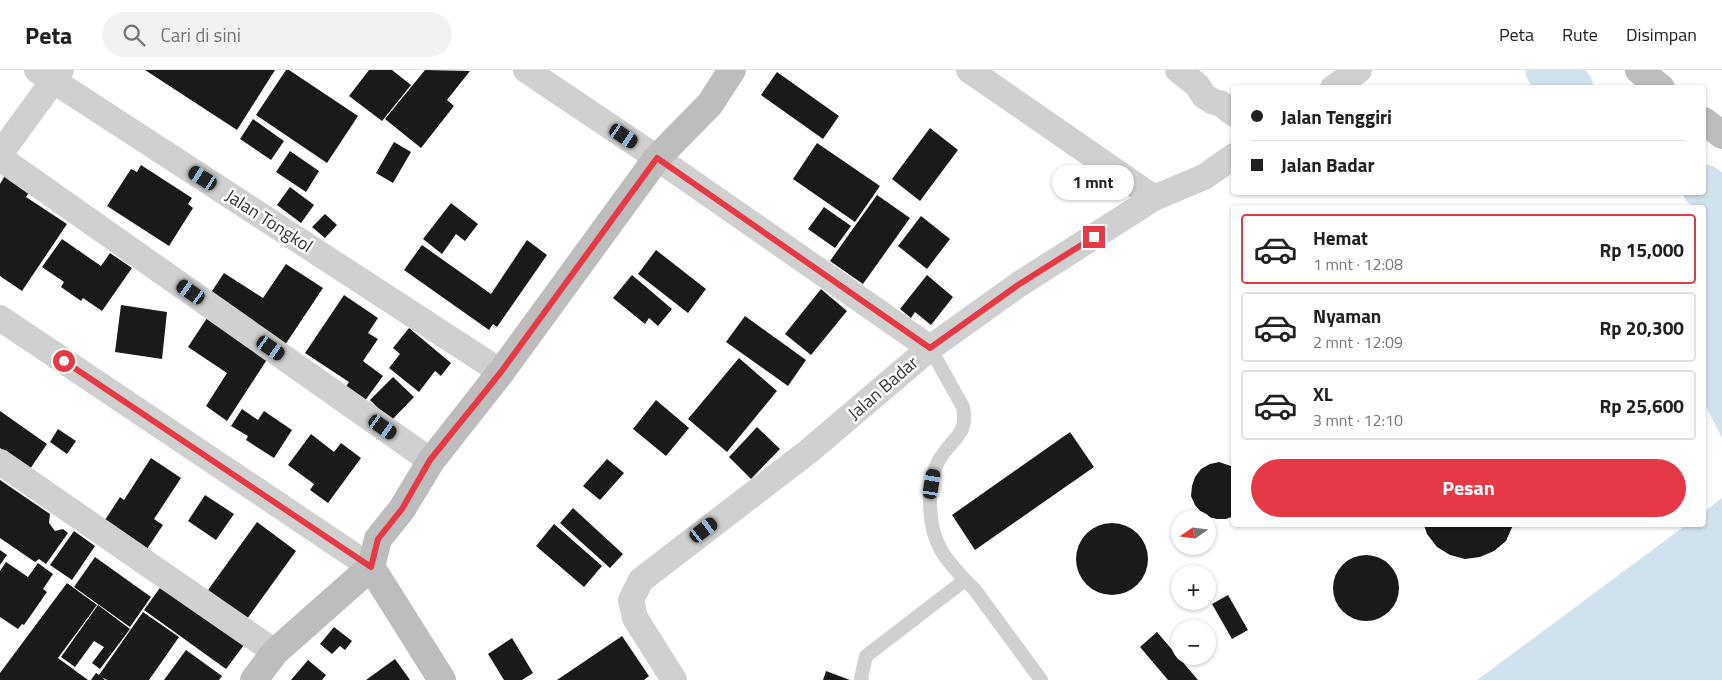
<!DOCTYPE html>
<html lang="id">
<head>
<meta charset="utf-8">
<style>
	body { margin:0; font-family:"Titillium Web",sans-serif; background:#f2f2f2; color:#202124; height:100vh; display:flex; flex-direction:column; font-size:19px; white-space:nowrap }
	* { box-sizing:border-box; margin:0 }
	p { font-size:16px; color:#757577 }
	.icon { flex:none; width:28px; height:28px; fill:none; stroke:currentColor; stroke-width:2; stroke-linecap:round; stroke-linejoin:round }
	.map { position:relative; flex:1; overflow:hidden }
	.panel { position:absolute; left:1231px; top:135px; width:475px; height:322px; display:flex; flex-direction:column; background:#fff; border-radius:5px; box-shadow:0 1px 4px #0004 }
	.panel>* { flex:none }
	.top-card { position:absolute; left:1231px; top:15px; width:475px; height:110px; border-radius:5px; box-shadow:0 1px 4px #0004; display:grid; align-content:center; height:110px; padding:0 20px; background:#fff }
	.needle { width:32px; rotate:256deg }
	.fabs { position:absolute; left:1171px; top:440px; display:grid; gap:10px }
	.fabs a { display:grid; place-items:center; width:45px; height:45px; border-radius:50%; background:#fff; box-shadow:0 1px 4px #0004; font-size:25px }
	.end { position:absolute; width:22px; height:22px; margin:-11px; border:6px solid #e63946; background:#fff; box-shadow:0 0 0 2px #fff }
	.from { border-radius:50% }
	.bubble { position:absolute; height:35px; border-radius:18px; background:#fff; box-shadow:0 1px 4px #0004; font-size:16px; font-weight:700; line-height:35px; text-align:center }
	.car { position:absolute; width:15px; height:30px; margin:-15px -8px; border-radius:6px; box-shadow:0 0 4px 1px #0007; background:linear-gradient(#222 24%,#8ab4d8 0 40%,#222 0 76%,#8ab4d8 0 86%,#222 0) }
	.top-card b { display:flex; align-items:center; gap:18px; height:48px; font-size:19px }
	.top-card b+b { border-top:1px solid #e0e0e0 }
	.top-card i { width:12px; height:12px; background:#202124 }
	ul { padding:9px 0 0; list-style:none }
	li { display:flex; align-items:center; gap:15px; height:70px; margin:0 10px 8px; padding:0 10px; border:2px solid #e0e0e0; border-radius:5px }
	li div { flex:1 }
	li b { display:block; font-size:19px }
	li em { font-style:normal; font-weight:700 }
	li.on { border-color:#e63946 }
	li>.icon { width:45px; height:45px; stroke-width:1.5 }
	.primary-button { display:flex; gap:10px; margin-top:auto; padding:10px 20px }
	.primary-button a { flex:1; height:58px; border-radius:30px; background:#e63946; color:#fff; font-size:20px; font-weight:700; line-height:58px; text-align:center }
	header { display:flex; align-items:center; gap:30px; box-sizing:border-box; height:70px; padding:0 25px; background:#fff; border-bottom:1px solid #e0e0e0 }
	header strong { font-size:24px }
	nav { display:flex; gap:28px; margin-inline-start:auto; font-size:18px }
	.search { width:350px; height:45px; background:#f2f2f2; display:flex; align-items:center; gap:12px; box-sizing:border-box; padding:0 18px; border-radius:28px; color:#757577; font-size:19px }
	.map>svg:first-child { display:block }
</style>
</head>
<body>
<header>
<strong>Peta</strong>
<div class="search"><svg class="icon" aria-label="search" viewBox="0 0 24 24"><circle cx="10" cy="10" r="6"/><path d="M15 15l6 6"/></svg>Cari di sini</div>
<nav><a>Peta</a><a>Rute</a><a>Disimpan</a></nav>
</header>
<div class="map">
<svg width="1722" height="610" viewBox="0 0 1722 610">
	<rect width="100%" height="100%" fill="#fff"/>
	<g fill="#cfe2ee">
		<path d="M1704,140L1722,150V368L1704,333Z"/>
		<path d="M1722,428V610H1477L1686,455H1704V442Z"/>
	</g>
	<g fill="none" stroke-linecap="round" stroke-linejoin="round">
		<g stroke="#cfe2ee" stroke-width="45">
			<path d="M1548,0L1571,18"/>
			<path d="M1704,117L1722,131"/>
		</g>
	</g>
	<g fill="#1a1a1a">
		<path d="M145,0H275L237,60Z"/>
		<path d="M286,0H289L358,46L327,93L256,45Z"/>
		<path d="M369,0H392L411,15L382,51L349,26Z"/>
		<path d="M425,0L470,1L447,30L454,36L421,78L385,49Z"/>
		<path d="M777,2L839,46L823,69L761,25Z"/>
		<path d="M253,49L284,71L271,90L240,69Z"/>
		<path d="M930,58L958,80L920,131L892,109Z"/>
		<path d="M394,72L411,82L393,113L376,103Z"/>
		<path d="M817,73L880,116L855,152L793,109Z"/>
		<path d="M290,81L319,101L306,122L276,102Z"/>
		<path d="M141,95L192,128L188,134L193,138L169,176L107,136L131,99L137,102Z"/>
		<path d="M6,104L30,120L26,127L67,154L22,221L0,206V114Z"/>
		<path d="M290,117L314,135L301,153L277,135Z"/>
		<path d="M877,125L910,148L863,214L830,191Z"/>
		<path d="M451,133L478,154L465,171L456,164L442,184L423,169Z"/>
		<path d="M824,137L851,156L835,178L808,159Z"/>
		<path d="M325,144L337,155L325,168L312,157Z"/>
		<path d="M921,146L950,169L927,199L898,176Z"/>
		<path d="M62,169L101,196L110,183L132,198L102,241L83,228L81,231L61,217L64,212L42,197Z"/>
		<path d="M527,170L547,185L497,257L493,254L489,260L404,200L422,175L491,224Z"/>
		<path d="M656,180L706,219L688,243L638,204Z"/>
		<path d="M286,194L323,218L285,275L210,224L224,203L263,228Z"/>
		<path d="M632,205L672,239L658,256L649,248L645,254L613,228Z"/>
		<path d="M927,205L953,227L931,255L915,242L911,248L900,239Z"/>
		<path d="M821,219L847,241L811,285L785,264Z"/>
		<path d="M344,225L378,248L368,263L378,269L363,291L383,306L364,332L345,318L349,312L305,283Z"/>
		<path d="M121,235L167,242L162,289L115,282Z"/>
		<path d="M745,246L806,290L788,316L726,272Z"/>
		<path d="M207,248L268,288L227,351L206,336L227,303L188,277Z"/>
		<path d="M409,258L451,293L441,306L435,301L419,322L389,298L400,284L393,278Z"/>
		<path d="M739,288L777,321L727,382L688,349Z"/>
		<path d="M393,307L414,327L391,351L370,330Z"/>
		<path d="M656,330L689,358L666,386L633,359Z"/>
		<path d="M242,339L258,350L264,341L292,360L274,388L246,370L248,366L231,356Z"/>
		<path d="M0,341L47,374L30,399L0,378Z"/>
		<path d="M757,357L780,379L751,409L729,387Z"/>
		<path d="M58,359L76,371L67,384L50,372Z"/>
		<path d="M1070,362L1094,397L975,480L952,445Z"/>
		<path d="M311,364L334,382L341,373L361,388L328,433L310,420L314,414L288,395Z"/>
		<path d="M151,388L181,408L154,449L163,455L147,479L105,450L120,427L124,430Z"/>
		<path d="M607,389L624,403L600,430L583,416Z"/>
		<path d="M1219,392L1234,397V446L1226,449H1217L1208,447L1201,442L1195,435L1191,426L1192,416L1195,407L1201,399L1210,394Z"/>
		<path d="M0,410L50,444L49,453L55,461L63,459L68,463L46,494L39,489L35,492L0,468Z"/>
		<path d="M205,425L234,444L216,470L188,451Z"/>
		<path d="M573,438L623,484L610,498L560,453Z"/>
		<path d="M257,452L296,481L247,549L208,520Z"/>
		<circle cx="1112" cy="489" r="36"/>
		<path d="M554,454L602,496L584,517L536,476Z"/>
		<path d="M1424,455H1513L1506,471L1494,481L1480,487L1465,489L1450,485L1437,477L1427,464Z"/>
		<path d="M74,461L95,476L72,510L50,495Z"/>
		<path d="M0,480L7,485L0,495Z"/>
		<circle cx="1366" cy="518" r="33"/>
		<path d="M95,487L151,527L130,557L74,517Z"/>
		<path d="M6,492L28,507L38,493L53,504L43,519L47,522L24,555L22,554L18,559L0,547V501Z"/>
		<path d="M67,513L97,535L58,588L88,610H0V603Z"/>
		<path d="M162,515L244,575L226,599L144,540Z"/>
		<path d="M1228,525L1248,560L1232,569L1212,534Z"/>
		<path d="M98,535L130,559L100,599L92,593L104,577L94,571L75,597L61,587Z"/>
		<path d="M143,542L179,567L149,610H107L102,607L105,610H91L96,603L99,605Z"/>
		<path d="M334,557L352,571L345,580L340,576L332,584L320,574Z"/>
		<path d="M1157,562L1198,610H1168L1140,577Z"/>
		<path d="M622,566L649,606L644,610H557Z"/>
		<path d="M512,568L533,603L522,610H504L488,584Z"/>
		<path d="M186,580L222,606L219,610H164Z"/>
		<path d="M395,589L410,610H366Z"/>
		<path d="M308,590L326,605L322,610H291Z"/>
		<path d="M826,601L850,610H823Z"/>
	</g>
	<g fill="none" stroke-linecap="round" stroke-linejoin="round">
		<g stroke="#d0d0d0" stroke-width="14">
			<path d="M930,278L963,337C968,362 956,366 943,384C925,408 927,455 941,480C947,491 957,501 965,510"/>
			<path d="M862,610L861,608L866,586L965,510L975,520L1041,610"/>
		</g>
		<g stroke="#d0d0d0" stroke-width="26">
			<path d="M37,0L501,302"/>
			<path d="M526,0L657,88L930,278"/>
			<path d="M969,0L1154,128"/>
			<path d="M1178,0L1197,15L1204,26L1214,32L1220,33L1234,44"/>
			<path d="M1333,18L1359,0"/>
			<path d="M0,84L61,0"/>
			<path d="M0,88L431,391"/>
			<path d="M0,248L371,497"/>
			<path d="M0,392L275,582"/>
			<path d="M674,610L635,548L631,530L641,510L809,381L930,278L1018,215L1154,128L1204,107L1234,86"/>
		</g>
		<g stroke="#bdbdbd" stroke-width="28">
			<path d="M1639,0L1661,18"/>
			<path d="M1704,51L1722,65"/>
			<path d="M371,497L378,469L402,439L431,391L501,302L657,88L710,34L732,0"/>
			<path d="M371,497L442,610"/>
			<path d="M254,610L275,582L371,497"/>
		</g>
	</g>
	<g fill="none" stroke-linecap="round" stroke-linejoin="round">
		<path stroke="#e63946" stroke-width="6" d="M64,291L371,497L378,469L402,439L430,390L501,302L657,88L930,278L1018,215L1094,167"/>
	</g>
	<g text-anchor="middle" stroke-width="5" stroke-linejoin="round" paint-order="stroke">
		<g font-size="18" fill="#333" stroke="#fff">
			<text transform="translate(269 151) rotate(33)" y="6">Jalan Tongkol</text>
			<text transform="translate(883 318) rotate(-41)" y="6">Jalan Badar</text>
		</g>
	</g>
</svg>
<div class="fabs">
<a><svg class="needle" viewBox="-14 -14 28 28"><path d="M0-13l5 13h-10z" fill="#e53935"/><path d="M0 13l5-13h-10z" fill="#757577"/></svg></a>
<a>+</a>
<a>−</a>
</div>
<i class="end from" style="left:64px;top:291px"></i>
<i class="end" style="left:1094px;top:167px"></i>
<div class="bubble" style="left:1052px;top:95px;width:82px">1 mnt</div>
<i class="car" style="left:624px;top:66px;rotate:124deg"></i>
<i class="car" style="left:203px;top:108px;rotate:303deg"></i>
<i class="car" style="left:191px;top:222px;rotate:305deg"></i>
<i class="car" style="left:271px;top:278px;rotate:125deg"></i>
<i class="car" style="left:383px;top:357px;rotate:125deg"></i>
<i class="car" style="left:932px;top:414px;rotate:9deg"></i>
<i class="car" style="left:704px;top:460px;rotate:53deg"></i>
<div class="top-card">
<b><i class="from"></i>Jalan Tenggiri</b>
<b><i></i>Jalan Badar</b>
</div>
<section class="panel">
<ul>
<li class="on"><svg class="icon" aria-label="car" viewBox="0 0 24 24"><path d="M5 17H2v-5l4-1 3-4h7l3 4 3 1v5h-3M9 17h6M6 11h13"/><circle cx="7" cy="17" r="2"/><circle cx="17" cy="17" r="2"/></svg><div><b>Hemat</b><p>1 mnt · 12:08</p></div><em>Rp 15,000</em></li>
<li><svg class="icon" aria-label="car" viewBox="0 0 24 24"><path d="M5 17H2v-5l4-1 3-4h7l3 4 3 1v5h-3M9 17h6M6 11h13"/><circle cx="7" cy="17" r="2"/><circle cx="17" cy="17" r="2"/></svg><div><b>Nyaman</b><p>2 mnt · 12:09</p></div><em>Rp 20,300</em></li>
<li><svg class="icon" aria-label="car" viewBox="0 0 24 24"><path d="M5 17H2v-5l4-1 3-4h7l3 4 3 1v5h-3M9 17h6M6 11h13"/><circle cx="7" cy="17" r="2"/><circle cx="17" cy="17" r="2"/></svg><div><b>XL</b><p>3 mnt · 12:10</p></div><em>Rp 25,600</em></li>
</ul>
<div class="primary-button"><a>Pesan</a></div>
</section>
</div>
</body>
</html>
